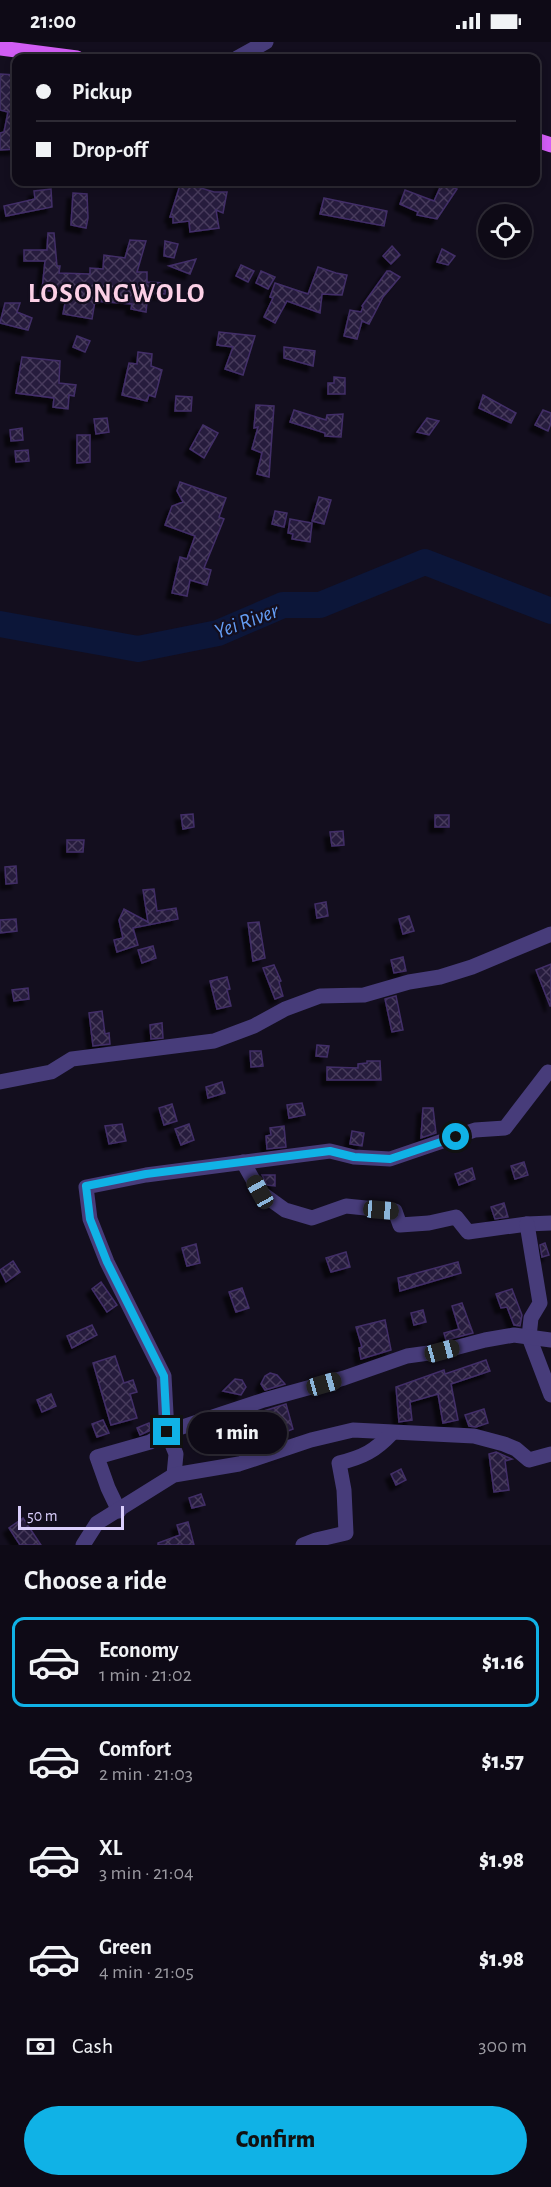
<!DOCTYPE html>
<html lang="en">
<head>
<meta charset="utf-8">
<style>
	body { margin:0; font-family:"Alegreya Sans",sans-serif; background:#17131f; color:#f1f3f6; height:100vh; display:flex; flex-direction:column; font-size:22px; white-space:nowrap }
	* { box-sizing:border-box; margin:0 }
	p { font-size:20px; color:#9b9aa1 }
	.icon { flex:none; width:33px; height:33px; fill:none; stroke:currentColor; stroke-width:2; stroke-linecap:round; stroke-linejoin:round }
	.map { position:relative; height:1503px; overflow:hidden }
	.side { display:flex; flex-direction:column; background:#0e0a16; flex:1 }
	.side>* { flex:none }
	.top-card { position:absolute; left:12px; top:12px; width:528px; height:132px; border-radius:12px; box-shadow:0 3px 9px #0003,0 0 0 2px #2e2b35; display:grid; align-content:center; height:132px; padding:0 24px; background:#0e0a16 }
	.buttons { position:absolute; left:478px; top:162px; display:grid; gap:12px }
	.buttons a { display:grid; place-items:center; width:54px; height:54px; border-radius:50%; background:#0e0a16; box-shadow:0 3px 9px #0003,0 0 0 2px #2e2b35; font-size:30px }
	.scale { position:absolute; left:18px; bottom:15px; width:106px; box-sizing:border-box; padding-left:6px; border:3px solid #dacefc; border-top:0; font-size:16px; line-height:21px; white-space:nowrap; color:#dacefc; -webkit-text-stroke:4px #130e1e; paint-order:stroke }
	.end { position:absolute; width:27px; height:27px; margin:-14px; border:8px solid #10b2e6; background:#111; box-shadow:0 0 0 3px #111 }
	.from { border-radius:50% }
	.bubble { position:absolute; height:42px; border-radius:21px; background:#0e0a16; box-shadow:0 3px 9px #0003,0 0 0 2px #2e2b35; font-size:20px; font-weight:800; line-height:42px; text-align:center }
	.car { position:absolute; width:18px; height:36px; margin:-18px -9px; border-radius:8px; box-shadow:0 0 4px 2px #0007; background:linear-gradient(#222 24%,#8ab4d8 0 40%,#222 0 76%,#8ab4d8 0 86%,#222 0) }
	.top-card b { display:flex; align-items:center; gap:21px; height:57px; font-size:22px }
	.top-card b+b { border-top:2px solid #2e2b35 }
	.top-card i { width:15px; height:15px; background:#f1f3f6 }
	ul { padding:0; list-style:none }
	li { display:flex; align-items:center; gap:18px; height:90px; margin:0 12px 9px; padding:0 12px; border:3px solid transparent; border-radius:12px }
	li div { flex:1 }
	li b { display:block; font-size:22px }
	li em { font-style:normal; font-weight:800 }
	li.on { border-color:#10b2e6 }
	li>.icon { width:54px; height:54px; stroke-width:1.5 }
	h2 { padding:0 24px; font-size:27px; line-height:72px }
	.pay { display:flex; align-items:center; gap:15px; height:66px; padding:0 24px; font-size:22px }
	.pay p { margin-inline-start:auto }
	.button { display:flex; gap:12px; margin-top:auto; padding:12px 24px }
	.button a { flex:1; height:69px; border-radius:36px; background:#10b2e6; color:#111; font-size:24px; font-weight:800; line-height:69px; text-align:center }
	.status { display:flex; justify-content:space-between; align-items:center; height:42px; padding:0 30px; background:#0e0a16; direction:ltr }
	.status svg { height:16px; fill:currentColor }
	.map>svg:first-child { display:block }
</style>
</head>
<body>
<div class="status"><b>21:00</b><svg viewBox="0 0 49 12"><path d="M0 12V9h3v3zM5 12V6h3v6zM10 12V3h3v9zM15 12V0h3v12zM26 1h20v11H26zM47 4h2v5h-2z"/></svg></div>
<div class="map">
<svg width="551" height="1503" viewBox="0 0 551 1503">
	<defs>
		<pattern id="building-cross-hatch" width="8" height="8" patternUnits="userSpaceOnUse" patternTransform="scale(1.5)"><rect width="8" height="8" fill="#271b3e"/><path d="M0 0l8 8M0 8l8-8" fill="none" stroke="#463b5b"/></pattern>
		<filter id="shadow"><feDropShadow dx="-5.5" dy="5.5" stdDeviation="1.5" flood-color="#0009"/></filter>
	</defs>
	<rect width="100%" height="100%" fill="#130e1e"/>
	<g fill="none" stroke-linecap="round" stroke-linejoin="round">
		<path stroke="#0c1639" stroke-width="26" d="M0,582L138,607L218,591L283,563H320L425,520L551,569"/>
	</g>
	<g fill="url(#building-cross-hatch)" stroke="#422f68" stroke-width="1.5" filter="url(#shadow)">
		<path d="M0,32L16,33V71H14L16,107L0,108V91L4,90L8,70L0,68Z"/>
		<path d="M181,140L214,150H227L223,171L216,168L219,186L190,190L189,179L173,181V175H170Z"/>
		<path d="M442,141L457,147L437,177L417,173L418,170L400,162L405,148L434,159Z"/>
		<path d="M51,147L52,165L6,174L4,164L35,157L34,149Z"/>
		<path d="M73,151L87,152L88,176L86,186L71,183Z"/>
		<path d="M324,156L387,169L384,184L320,172Z"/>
		<path d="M48,191H54L57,224H60L59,231L90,232V226L103,227L104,213L125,216L130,198L146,199L137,230H147V240L166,241L165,252L148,251L146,270L131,267L132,262L95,259L92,277L63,272L67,251L42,248L45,219H24V208H47Z"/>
		<path d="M165,199L178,202L174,216L164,214Z"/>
		<path d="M392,204L400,213L391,222L383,214Z"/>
		<path d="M442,207L455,214L448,223L437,220Z"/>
		<path d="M196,217L190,232L169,224Z"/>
		<path d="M241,223L254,229L248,240L236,234Z"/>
		<path d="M318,225L336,231L347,233L342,253L322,252L320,271L287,259L275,281L264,275L273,256L270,255L275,241L308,252Z"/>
		<path d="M261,229L275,235L268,247L256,241Z"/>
		<path d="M387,229H390L400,235L383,255L369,282L362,279L357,297L344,294L350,268L361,270L363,265L362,264Z"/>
		<path d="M5,261H20L17,270L32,276L28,288L0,281Z"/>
		<path d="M219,290L255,294L243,333L225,327L233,305L217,303Z"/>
		<path d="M77,294L90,299L85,310L73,305Z"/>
		<path d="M284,305L315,309L313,324L284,316Z"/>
		<path d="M138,310L152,312L151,324L162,328L155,355L149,353L147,359L122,353L129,321L137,322Z"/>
		<path d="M22,315L60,319L59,341L76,343L74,354L69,353L68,367L53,365L54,356L16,351Z"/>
		<path d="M334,335L345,336V352H328V341H334Z"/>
		<path d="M483,353L516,371L511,381L479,366Z"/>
		<path d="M176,354L192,355L191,369H175Z"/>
		<path d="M256,363L274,364L269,435L257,432L262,411L252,407L258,385L254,386Z"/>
		<path d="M294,368L326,378L327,373L343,372L341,395L325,394V391L290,380Z"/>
		<path d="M543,368L551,371V381L548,389L535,383Z"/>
		<path d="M107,376L109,390L96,392L94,377Z"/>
		<path d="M427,376L439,379L429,393L417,390Z"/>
		<path d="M203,383L218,391L204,416L190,407Z"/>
		<path d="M22,386L23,398L11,399L10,388Z"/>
		<path d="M77,393H90V420L77,421Z"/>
		<path d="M28,408L29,419L16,420L15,409Z"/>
		<path d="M180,440L226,456L219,475L224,477L204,526L211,528L207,543L190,538L187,554L172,551L180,515L187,517L195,494L165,483L172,464L183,460L177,449Z"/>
		<path d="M319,455L331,458L324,482L312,479Z"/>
		<path d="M275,469L287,471L284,485L272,482Z"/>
		<path d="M290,477L312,481L310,500L292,497L293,492L288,491Z"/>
		<path d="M193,772L194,785L183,787L181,773Z"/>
		<rect x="435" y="773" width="14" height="12"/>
		<path d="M343,789L344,803L332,804L330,790Z"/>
		<path d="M67,798H84L83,810H67Z"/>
		<path d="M16,824L17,841L6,842L5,825Z"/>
		<path d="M154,847L157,869L176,866L178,877L133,886L138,903L117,910L114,898L123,896L119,878L124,867L148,880L143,848Z"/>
		<path d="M326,860L328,874L317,876L315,862Z"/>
		<path d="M409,874L414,889L403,892L399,877Z"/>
		<path d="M16,877L17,889L0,891V878Z"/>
		<path d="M259,880L265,916L253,919L248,881Z"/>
		<path d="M153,904L156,916L142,921L138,908Z"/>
		<path d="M403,915L406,929L394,931L391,918Z"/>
		<path d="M551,922V964H550L536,928Z"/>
		<path d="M274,923L281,939L279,940L283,954L275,957L263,926Z"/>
		<path d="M227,935L230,947L227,948L231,964L217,967L210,939Z"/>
		<path d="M28,946L29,957L14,959L12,948Z"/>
		<path d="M396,954L403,988L392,990L385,957Z"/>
		<path d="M102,969L105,992L109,991L110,1002L93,1004L89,971Z"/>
		<path d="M162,981L163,996L151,997L150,983Z"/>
		<path d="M317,1003L329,1004L327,1015L316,1014Z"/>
		<path d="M250,1009H261L263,1024L251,1025Z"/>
		<path d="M367,1019H380L381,1038H327V1025L358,1026V1022L367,1021Z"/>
		<path d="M222,1040L225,1051L208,1056L206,1045Z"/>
		<path d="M302,1061L305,1073L289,1076L287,1063Z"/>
		<path d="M172,1062L177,1079L164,1083L159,1066Z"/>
		<path d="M423,1066H433L436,1091L421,1096Z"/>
		<path d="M122,1082L126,1099L109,1102L105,1084Z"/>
		<path d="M189,1082L194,1098L181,1103L175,1087Z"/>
		<path d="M284,1084L286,1105L267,1107L266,1094L271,1093L270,1086Z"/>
		<path d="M352,1089L364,1091L362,1104L350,1102Z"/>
		<path d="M524,1120L528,1133L515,1137L511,1124Z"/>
		<path d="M472,1126L475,1137L459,1143L455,1132Z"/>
		<path d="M262,1133H275V1144L267,1143Z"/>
		<path d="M504,1161L508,1175L495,1177L491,1165Z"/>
		<path d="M545,1201L549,1213L542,1215L540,1203Z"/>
		<path d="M196,1202L200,1221L187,1224L182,1206Z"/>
		<path d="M346,1210L350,1225L331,1230L326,1216Z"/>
		<path d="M13,1219L20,1230L6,1240L0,1228Z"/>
		<path d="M458,1220L461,1231L400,1249L398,1236Z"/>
		<path d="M101,1240L117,1263L107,1270L92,1247Z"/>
		<path d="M242,1246L249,1266L236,1270L229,1250Z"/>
		<path d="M512,1247L522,1273L520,1284L514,1283L507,1265L501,1266L496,1252Z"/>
		<path d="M462,1261L473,1291L446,1298L444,1291L459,1287L452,1264Z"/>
		<path d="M423,1268L426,1280L414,1283L411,1271Z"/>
		<path d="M385,1278L391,1308L361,1317L359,1306L362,1305L356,1285Z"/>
		<path d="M92,1283L97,1293L72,1306L67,1294Z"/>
		<path d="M115,1314L124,1341L133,1338L137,1350L130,1352L137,1376L111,1383L93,1321Z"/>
		<path d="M486,1318L490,1329L451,1342L458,1378L443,1381L438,1352L410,1360L412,1378L399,1380L396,1345L444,1328L445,1332Z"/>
		<path d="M270,1331L277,1333L285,1342L265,1348L261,1342L265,1334Z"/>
		<path d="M235,1337L242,1338L246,1345L241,1353L223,1349Z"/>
		<path d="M51,1352L56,1364L42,1370L37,1358Z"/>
		<path d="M286,1362L293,1387L283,1391L279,1376L254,1384L263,1403L258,1405L249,1408L237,1386L217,1391L216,1384Z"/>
		<path d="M484,1367L488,1381L476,1385L469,1384L465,1373Z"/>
		<path d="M103,1378L109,1391L97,1395L92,1382Z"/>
		<path d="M149,1381L151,1388L140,1393L137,1386Z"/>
		<path d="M496,1410L512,1417L505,1419L509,1448L494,1450L489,1412Z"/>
		<path d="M401,1427L406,1438L396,1443L391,1432Z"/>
		<path d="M201,1452L205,1463L192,1466L189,1456Z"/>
		<path d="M23,1476L41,1503H20L9,1486Z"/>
		<path d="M188,1480L194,1503H158V1501L180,1493L177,1483Z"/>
	</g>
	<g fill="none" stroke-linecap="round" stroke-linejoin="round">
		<g stroke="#473c7a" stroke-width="15">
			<path d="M237,16L266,0"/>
			<path d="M0,1040L51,1030L72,1017L214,999L254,984L285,967L320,954L364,953L409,940L440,935L472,925L551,892"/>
			<path d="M243,1120L260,1150L285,1168L312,1176L346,1164L395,1169L400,1183L429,1181L456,1175L468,1190L527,1182L551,1181"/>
			<path d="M527,1182L540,1261L531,1276L529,1295L551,1353"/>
			<path d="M174,1433L176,1412L167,1390L164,1334L107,1220L90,1177L86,1145L146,1133L330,1109L354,1115L390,1117L475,1088L505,1086L548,1030"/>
			<path d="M119,1469L108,1446L97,1415L150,1400L167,1390L264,1358L344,1336L407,1314L443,1309L485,1298L514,1293L551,1298"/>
			<path d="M83,1503L97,1481L174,1433L239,1422L311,1398L353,1388L474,1394L504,1402L516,1407L529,1418L551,1412"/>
			<path d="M303,1503L316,1498L346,1491L344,1448L339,1421C363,1415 375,1409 392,1391"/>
		</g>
		<g stroke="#d15df4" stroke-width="15">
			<path d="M0,6L77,16"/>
			<path d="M536,98L551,103"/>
		</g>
	</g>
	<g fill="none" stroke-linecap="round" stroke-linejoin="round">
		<path stroke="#10b2e6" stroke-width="8" d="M167,1390L164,1334L107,1220L90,1177L86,1144L146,1132L330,1109L354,1115L390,1117L456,1095"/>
	</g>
	<g text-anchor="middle" stroke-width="4.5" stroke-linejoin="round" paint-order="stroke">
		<g font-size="22" font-style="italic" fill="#649df4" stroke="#130e1e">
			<text transform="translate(246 578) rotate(-20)" y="8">Yei River</text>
		</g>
		<g font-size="27" font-weight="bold" letter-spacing="1.5" fill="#fcd0e6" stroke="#130e1e">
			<text x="117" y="260">LOSONGWOLO</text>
		</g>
	</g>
</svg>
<div class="buttons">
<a><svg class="icon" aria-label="locate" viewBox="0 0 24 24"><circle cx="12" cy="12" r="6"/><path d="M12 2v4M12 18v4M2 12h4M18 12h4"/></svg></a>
</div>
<div class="scale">50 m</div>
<i class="end from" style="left:456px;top:1095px"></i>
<i class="end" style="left:167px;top:1390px"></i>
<div class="bubble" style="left:188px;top:1370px;width:99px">1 min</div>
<i class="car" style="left:260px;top:1150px;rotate:331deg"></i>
<i class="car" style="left:381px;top:1168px;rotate:95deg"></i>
<i class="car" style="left:442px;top:1309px;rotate:75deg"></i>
<i class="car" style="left:324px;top:1342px;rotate:74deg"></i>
<div class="top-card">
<b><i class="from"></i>Pickup</b>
<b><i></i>Drop-off</b>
</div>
</div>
<section class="side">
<h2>Choose a ride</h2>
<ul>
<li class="on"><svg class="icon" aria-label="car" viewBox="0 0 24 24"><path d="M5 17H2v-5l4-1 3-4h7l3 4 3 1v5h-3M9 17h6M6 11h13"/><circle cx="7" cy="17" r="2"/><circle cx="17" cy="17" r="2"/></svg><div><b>Economy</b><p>1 min · 21:02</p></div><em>$1.16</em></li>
<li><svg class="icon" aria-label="car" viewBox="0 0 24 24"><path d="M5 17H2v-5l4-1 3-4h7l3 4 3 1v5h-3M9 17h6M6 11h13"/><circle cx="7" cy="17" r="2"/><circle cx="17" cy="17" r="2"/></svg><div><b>Comfort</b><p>2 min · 21:03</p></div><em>$1.57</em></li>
<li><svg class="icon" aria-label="car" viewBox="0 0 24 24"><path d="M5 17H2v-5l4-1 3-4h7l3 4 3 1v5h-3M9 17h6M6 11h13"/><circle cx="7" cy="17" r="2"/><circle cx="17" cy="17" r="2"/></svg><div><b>XL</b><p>3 min · 21:04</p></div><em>$1.98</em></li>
<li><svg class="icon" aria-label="car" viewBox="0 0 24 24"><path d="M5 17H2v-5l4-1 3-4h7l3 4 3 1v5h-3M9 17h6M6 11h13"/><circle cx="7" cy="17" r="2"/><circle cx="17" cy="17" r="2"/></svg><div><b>Green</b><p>4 min · 21:05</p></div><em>$1.98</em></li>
</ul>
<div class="pay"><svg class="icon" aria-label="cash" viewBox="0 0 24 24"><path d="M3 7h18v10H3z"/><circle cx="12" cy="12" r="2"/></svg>Cash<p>300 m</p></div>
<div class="button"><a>Confirm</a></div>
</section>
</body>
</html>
